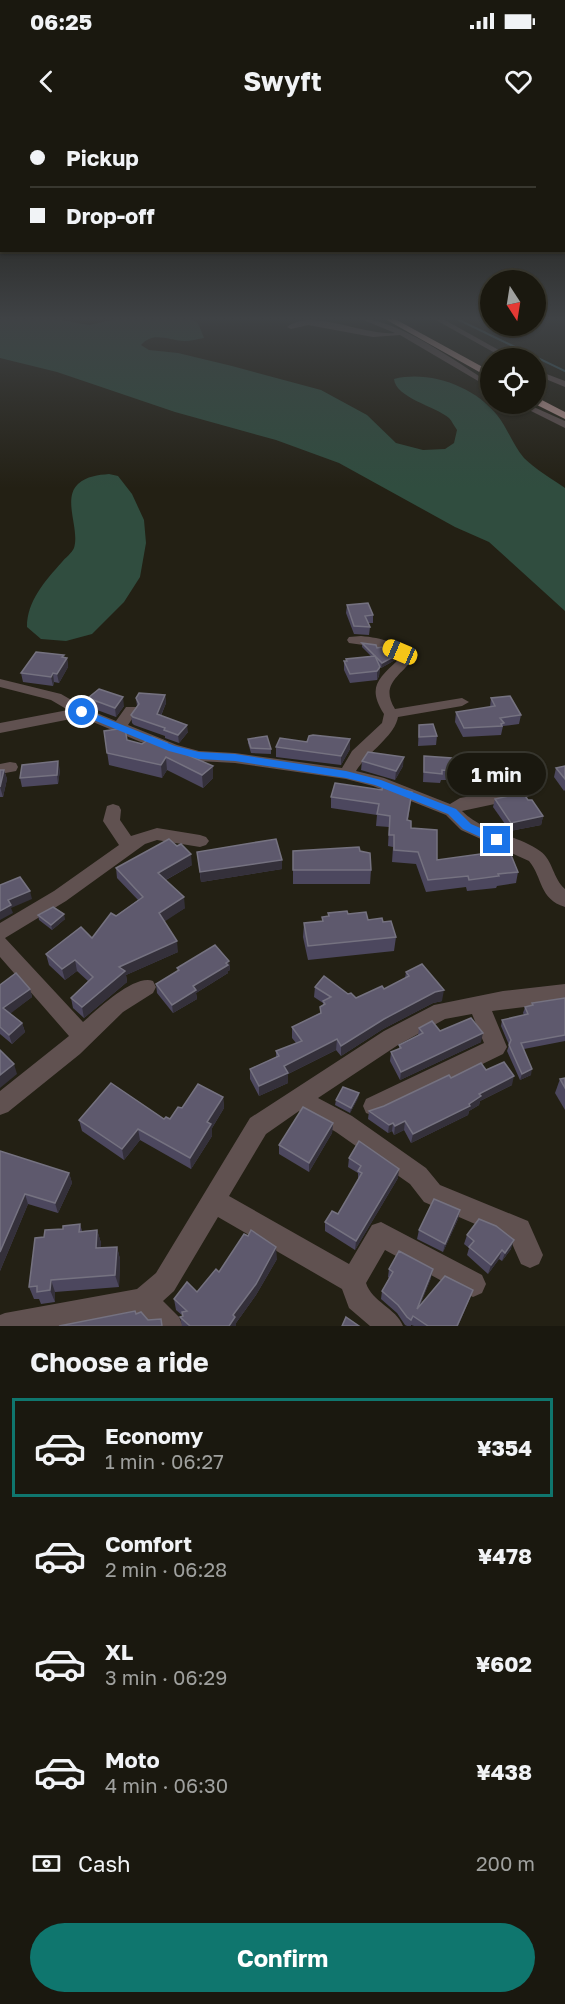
<!DOCTYPE html>
<html lang="en">
<head>
<meta charset="utf-8">
<style>
	body { margin:0; font-family:"Golos Text",sans-serif; background:#232118; color:#f1f3f6; height:100vh; display:flex; flex-direction:column; font-size:22px; white-space:nowrap }
	* { box-sizing:border-box; margin:0 }
	p { font-size:20px; color:#9fa09e }
	.icon { flex:none; width:33px; height:33px; fill:none; stroke:currentColor; stroke-width:2; stroke-linecap:round; stroke-linejoin:round }
	.map { position:relative; height:1206px; overflow:hidden }
	.panel { display:flex; flex-direction:column; background:#1a180f; flex:1 }
	.panel>* { flex:none }
	.hud { position:absolute; left:0px; top:0px; width:566px; height:132px; box-shadow:0 2px 4px #0004,0 0 0 2px #38372f; display:grid; align-content:center; height:132px; padding:0 30px; background:#1a180f }
	.needle { width:39px; rotate:168deg }
	.controls { position:absolute; left:480px; top:150px; display:grid; gap:12px }
	.controls a { display:grid; place-items:center; width:66px; height:66px; border-radius:50%; background:#1a180f; box-shadow:0 2px 4px #0004,0 0 0 2px #38372f; font-size:30px }
	.end { position:absolute; width:27px; height:27px; margin:-14px; border:8px solid #1a73e8; background:#fff; box-shadow:0 0 0 3px #fff }
	.from { border-radius:50% }
	.bubble { position:absolute; height:42px; border-radius:21px; background:#1a180f; box-shadow:0 2px 4px #0004,0 0 0 2px #38372f; font-size:20px; font-weight:700; line-height:42px; text-align:center }
	.car { position:absolute; width:18px; height:36px; margin:-18px -9px; border-radius:8px; box-shadow:0 0 4px 2px #0007; background:linear-gradient(#f5c518 24%,#345 0 40%,#f5c518 0 76%,#345 0 86%,#f5c518 0) }
	.hud b { display:flex; align-items:center; gap:21px; height:57px; font-size:22px }
	.hud b+b { border-top:2px solid #38372f }
	.hud i { width:15px; height:15px; background:#f1f3f6 }
	ul { padding:0; list-style:none }
	li { display:flex; align-items:center; gap:18px; height:99px; margin:0 12px 9px; padding:0 18px; border:3px solid transparent; border-radius:0px }
	li div { flex:1 }
	li b { display:block; font-size:22px }
	li em { font-style:normal; font-weight:700 }
	li.active { border-color:#0f766e }
	li>.icon { width:54px; height:54px; stroke-width:1.5 }
	h2 { padding:0 30px; font-size:27px; line-height:72px }
	.pay { display:flex; align-items:center; gap:15px; height:66px; padding:0 30px; font-size:22px }
	.pay p { margin-inline-start:auto }
	.action { display:flex; gap:12px; margin-top:auto; padding:12px 30px }
	.action a { flex:1; height:69px; border-radius:36px; background:#0f766e; color:#fff; font-size:24px; font-weight:700; line-height:69px; text-align:center }
	.status { display:flex; justify-content:space-between; align-items:center; height:42px; padding:0 30px; background:#1a180f; direction:ltr }
	.status svg { height:16px; fill:currentColor }
	header { display:flex; justify-content:space-between; align-items:center; height:78px; padding:0 30px; background:#1a180f; font-size:27px; font-weight:700 }
	.map>svg:first-child { display:block }
</style>
</head>
<body>
<div class="status"><b>06:25</b><svg viewBox="0 0 49 12"><path d="M0 12V9h3v3zM5 12V6h3v6zM10 12V3h3v9zM15 12V0h3v12zM26 1h20v11H26zM47 4h2v5h-2z"/></svg></div>
<header><svg class="icon" aria-label="back" viewBox="0 0 24 24"><path d="M15 5l-7 7 7 7"/></svg>Swyft<svg class="icon" aria-label="heart" viewBox="0 0 24 24"><path d="M12 20l-8-8c-3-5 5-10 8-4 3-6 11-1 8 4z"/></svg></header>
<div class="map">
<svg width="565" height="1206" viewBox="0 0 565 1206">
	<rect width="100%" height="100%" fill="#232014"/>
	<g fill="#304d3f">
		<path d="M0,199H56L89,205L116,199H191L198,203L204,218C197,219 191,221 184,221C168,220 153,211 141,225L149,230L178,233L232,246L321,270L367,295L396,323L423,330L445,329L454,323L457,310C454,306 452,301 449,298C435,286 396,278 394,259C430,250 475,267 497,295C508,309 513,325 524,338C535,349 552,359 565,368V491L489,422L455,407L339,343L276,320L175,292L57,252L0,238Z"/>
		<path d="M109,354L118,356L132,374L144,400L146,423L140,457L124,482L92,514L66,521L41,519L27,507C27,481 45,461 62,442C65,438 72,433 74,428C80,409 62,379 78,364C87,356 98,355 109,354Z"/>
	</g>
	<g fill="none" stroke-linecap="round" stroke-linejoin="round">
		<path stroke="#3d5f69" stroke-width="2" d="M457,199L565,251"/>
		<g fill="#605150" fill-rule="evenodd">
			<path d="M361,199C398,199 458,243 490,263V268L400,215L373,217L308,205L291,209L287,207C312,188 364,216 395,213Z"/>
			<path d="M434,199H443L513,238H504Z"/>
			<path d="M536,250L565,261V267L536,255Z"/>
			<path d="M517,284H527L565,301V308Z"/>
			<path d="M361,516C382,518 399,522 412,540C399,557 380,565 395,589L462,578L469,582L462,586L398,597C395,616 366,634 356,651L384,658L450,684L460,678L517,668L522,655H534L536,659L528,677L462,691C484,713 516,714 540,731C553,740 553,759 565,769V787C539,779 543,758 529,741L461,710L446,695L373,666L346,659L235,643L199,641L167,633L81,597L0,613V603L68,590L51,580L0,567V559L61,574L87,589L116,601L126,587H136L138,590L128,605L177,625L199,631L235,633L342,648L352,631L382,603L384,594C367,567 378,559 398,540L391,533L378,527L349,523L347,520L349,517Z"/>
			<path d="M10,642L16,643L18,647L16,651L0,654V644Z"/>
			<path d="M113,684L119,686L121,690L120,700L131,716L157,708L200,715L206,717L209,721L206,725L200,727L157,720L145,724L66,781L5,818L83,902C97,890 134,854 153,861L156,867L153,873L123,892L80,934L8,992L0,995V971L69,916L0,837V803L54,771L119,725L103,701L107,686Z"/>
			<path d="M565,864V882L492,891L507,927L503,934L382,993L374,996L366,993L363,986L366,979L484,923L472,894L445,899L398,925L318,978L352,996L426,1048L440,1065L528,1101L543,1135L539,1144L530,1148L521,1144L510,1119L424,1082L410,1064L336,1012L299,991L266,1014L229,1076L349,1144L372,1105L381,1102L482,1155L486,1164L482,1173L473,1177L464,1173L385,1130L366,1163C372,1182 396,1188 403,1206H370L349,1188L342,1169L218,1097L174,1171L163,1181L179,1197L183,1206H151L139,1195L78,1206H0V1195L5,1193L137,1169L156,1153L250,998L384,911L434,885L503,871Z"/>
		</g>
		<g fill="#b99591" fill-rule="evenodd">
			<path d="M385,199H395L490,251V258Z"/>
			<path d="M536,277L565,292V299L535,284Z"/>
		</g>
	</g>
	<g fill="#4c475e">
		<path d="M347,485L373,495V503H368L370,507L369,515L354,514L346,493Z"/>
		<path d="M362,523L377,528L395,540L381,548L380,546L379,556L377,560L350,563L344,550V541H346V539L371,536L362,527Z"/>
		<path d="M64,538H67L68,547L59,563L54,562L53,566L23,562L21,553Z"/>
		<path d="M165,575L166,583L161,596L188,612L179,623L165,618V616L134,605L132,603L131,595L137,586L136,578Z"/>
		<path d="M88,578L124,586L116,597L89,587Z"/>
		<path d="M491,578L521,595L519,604L503,606L501,615L463,617L455,602L456,592L490,587Z"/>
		<path d="M419,605L437,616L436,625L418,626Z"/>
		<path d="M104,611L127,620L142,624L167,628L213,646V658L203,668L167,650L162,658L109,645Z"/>
		<path d="M248,619L271,629V634L251,633L248,623Z"/>
		<path d="M350,619V629L341,645L276,637V627L307,622Z"/>
		<path d="M424,636L453,651L451,660H441L440,663L423,662Z"/>
		<path d="M494,638L515,666L490,670L486,656L487,646H493Z"/>
		<path d="M362,641L403,646L395,660L361,650Z"/>
		<path d="M565,646V670L564,671L554,657L556,648Z"/>
		<path d="M0,650H4L7,659L3,677H0Z"/>
		<path d="M60,650L58,664L22,667L20,658Z"/>
		<path d="M382,670L412,672L408,700L411,708L437,740L518,752L516,763L497,766L496,768L467,771L466,767L426,772L416,744L392,742L393,727L388,726L389,707L376,706L377,695L331,688V677Z"/>
		<path d="M495,679L528,680L543,696L541,705L510,711L493,687Z"/>
		<path d="M293,731H360L371,750L370,764H293Z"/>
		<path d="M197,732L282,749L201,762Z"/>
		<path d="M192,745L166,760L185,788L164,801L178,832L126,855L127,862L84,898L73,888L71,878L88,861L77,851L65,860L49,845L46,834L92,818L116,796L138,780L117,758L116,748Z"/>
		<path d="M328,793L348,794L368,800L383,802L396,817L394,831L308,840L303,817L304,803L322,801V797H328Z"/>
		<path d="M38,795L65,799L52,810L39,800Z"/>
		<path d="M229,841L230,850L228,851V853L196,873L197,879L173,893L157,873L156,864L178,851L177,848Z"/>
		<path d="M406,852L442,881L433,883L383,909L341,936L336,930L288,954V963L259,976L250,959V949L276,937V931L296,923L292,918V907L320,893V887L323,886V883L314,877L315,867L348,874L356,878L384,869L405,858Z"/>
		<path d="M0,865L30,869L32,877L10,893L22,903L25,912L12,924L0,914Z"/>
		<path d="M565,878V921L524,929L531,955L520,960L507,931L509,925L501,906L502,900L524,895L523,893L525,887L531,886L532,883Z"/>
		<path d="M419,908L440,911L481,922L400,960L390,941L391,932L399,929V925L418,916Z"/>
		<path d="M486,950L512,965L480,981L479,985L469,991L468,995L411,1023L404,1010L394,1015L392,1011L388,1013L368,999L369,991L384,986L451,958Z"/>
		<path d="M565,958V990L555,973L560,959Z"/>
		<path d="M359,973L358,978L350,993L335,985L336,980Z"/>
		<path d="M223,977L224,988L212,1008V1016L191,1049L140,1020L124,1040L82,1011L79,1000L170,999L182,988Z"/>
		<path d="M333,1003L332,1013L309,1052L279,1034V1025Z"/>
		<path d="M0,1031L69,1053L72,1063L58,1093L28,1084L0,1151Z"/>
		<path d="M349,1038L398,1058L355,1130L325,1111V1102L338,1094L358,1060V1053L348,1047Z"/>
		<path d="M460,1090L458,1099L443,1132L417,1119L419,1110Z"/>
		<path d="M80,1104L82,1111L97,1110L101,1123L100,1128L117,1127L120,1139L119,1167L55,1172V1182L41,1184L39,1179H34L29,1167L44,1117L63,1109Z"/>
		<path d="M467,1115L511,1129L502,1141L499,1139L488,1154L467,1135L469,1128L464,1124Z"/>
		<path d="M277,1139L256,1175L236,1203V1206H182L180,1197L183,1196L176,1190L174,1179L197,1172L219,1152Z"/>
		<path d="M389,1149L431,1158L420,1185L470,1178L458,1206H414L411,1205V1206H407L405,1205L397,1193L381,1179L382,1171L389,1158L388,1157Z"/>
	</g>
	<g fill="#34303a">
		<path d="M64,535L65,541L67,538L68,547L59,563L57,554Z"/>
		<path d="M395,536V540L381,548L382,543Z"/>
		<path d="M380,547L379,556L377,560V551Z"/>
		<path d="M53,553L54,562L53,566L51,557Z"/>
		<path d="M165,575L166,583L158,602L157,594Z"/>
		<path d="M123,577L124,586L116,597L115,588Z"/>
		<path d="M187,605L188,612L179,623L178,615Z"/>
		<path d="M350,619V629L341,645V636Z"/>
		<path d="M167,623L168,636L166,638L167,650L162,658L161,645L164,627Z"/>
		<path d="M404,637L403,646L395,660L396,651Z"/>
		<path d="M58,641L60,650L58,664L57,655Z"/>
		<path d="M213,646V658L203,668L202,655Z"/>
		<path d="M4,650L7,659L3,677L0,667Z"/>
		<path d="M517,657L515,666L490,670L492,661Z"/>
		<path d="M543,696L541,705L510,711L511,703Z"/>
		<path d="M191,734L192,745L160,763L158,753Z"/>
		<path d="M282,740V749L201,762L200,752Z"/>
		<path d="M30,771L32,779L11,788L13,793L0,800V791L8,780Z"/>
		<path d="M184,777L185,788L161,804L159,793Z"/>
		<path d="M64,794L65,799L52,810L51,805Z"/>
		<path d="M177,821L178,832L126,855L127,862L84,898L82,887L119,847Z"/>
		<path d="M75,840L77,851L65,860L62,849Z"/>
		<path d="M229,841L230,850L228,851V853L196,873L197,879L173,893L172,885L193,866Z"/>
		<path d="M30,869L32,877L6,897L3,888Z"/>
		<path d="M444,870L442,881L433,883L383,909L341,936V926L384,899L435,872Z"/>
		<path d="M22,903L25,912L12,924L9,915Z"/>
		<path d="M483,913L481,922L400,960L401,952Z"/>
		<path d="M337,919L336,930L288,954V963L259,976V966L284,946Z"/>
		<path d="M14,944L17,954L0,968V955Z"/>
		<path d="M532,949L531,955L520,960L522,954Z"/>
		<path d="M514,956L512,965L480,981L479,985L469,991L468,995L411,1023L413,1014L479,974Z"/>
		<path d="M359,973L358,978L350,993L351,988Z"/>
		<path d="M223,977L224,988L212,1008V1016L191,1049L190,1038L207,1002Z"/>
		<path d="M405,1001L404,1010L394,1015L395,1006Z"/>
		<path d="M333,1003L332,1013L309,1052V1043Z"/>
		<path d="M393,1003L392,1011L388,1013L389,1005Z"/>
		<path d="M138,1009L140,1020L124,1040L122,1029Z"/>
		<path d="M399,1049L398,1058L355,1130L356,1121Z"/>
		<path d="M69,1053L72,1063L58,1093L55,1083Z"/>
		<path d="M25,1074L28,1084L0,1151V1132Z"/>
		<path d="M460,1090L458,1099L443,1132L445,1124Z"/>
		<path d="M97,1110L101,1123L100,1141L96,1128Z"/>
		<path d="M514,1120L511,1129L502,1141L505,1133Z"/>
		<path d="M117,1127L120,1139L119,1167L115,1155Z"/>
		<path d="M276,1127L277,1139L256,1175L236,1203V1206H229L233,1195Z"/>
		<path d="M502,1130L499,1139L488,1154L491,1145Z"/>
		<path d="M433,1149L431,1158L415,1197L417,1189Z"/>
		<path d="M51,1160L55,1172V1182L50,1170Z"/>
		<path d="M473,1170L458,1206H457Z"/>
	</g>
	<g fill="#5e596d" stroke="#757280" stroke-width="1.5">
		<path d="M368,483L373,495L365,496L370,507L354,506L347,485Z"/>
		<path d="M362,523L376,525L377,528L382,527L395,536L382,543Z"/>
		<path d="M36,532L64,535L62,537L67,538L57,554L53,553L51,557L21,553Z"/>
		<path d="M375,536L380,547L377,551L350,554L344,541H347L346,539Z"/>
		<path d="M99,569L123,577L115,588L88,578Z"/>
		<path d="M139,573L165,575L157,594L187,605L178,615L164,610L165,608L133,597L131,595L139,584L136,578Z"/>
		<path d="M510,576L521,595L500,598L504,603L501,604L502,606L464,608L456,592L495,586L491,578Z"/>
		<path d="M433,604L437,616L419,617V605Z"/>
		<path d="M125,608L127,620L142,624L152,617L167,623L164,627L176,630L213,646L202,655L166,637L161,645L107,633L104,611Z"/>
		<path d="M313,615L350,619L341,636L276,627L280,618L307,622L309,616Z"/>
		<path d="M267,616L271,629L251,628L248,619Z"/>
		<path d="M368,632L404,637L396,651L362,641Z"/>
		<path d="M424,636L452,638L453,651L442,650V654L424,652Z"/>
		<path d="M511,637L517,657L492,661L487,646H497L494,638Z"/>
		<path d="M58,641L57,655L20,658L22,645Z"/>
		<path d="M565,646V659L556,648Z"/>
		<path d="M0,650H4L0,667Z"/>
		<path d="M335,663L382,670L383,665L412,672L407,700L411,701V708L437,710V740L509,730L518,752L498,754L499,756L469,760L468,756L428,760L418,732L394,730V715H389L390,696L377,694L379,684L331,677Z"/>
		<path d="M523,673L528,680H532L543,696L511,703L495,679Z"/>
		<path d="M169,719L177,726L181,724L191,734L158,753L184,777L159,793L177,821L119,847L125,851L82,887L71,878L93,857L75,840L62,849L46,834L81,807L92,818L111,793L116,796L143,777L116,748Z"/>
		<path d="M276,719L282,740L200,752L197,732Z"/>
		<path d="M359,727L360,731L370,733L371,750H293V731Z"/>
		<path d="M20,757L30,771L8,780L11,785L0,791V765Z"/>
		<path d="M53,787L64,794L51,805L38,795Z"/>
		<path d="M347,791L348,794L366,792L368,800L382,798L383,802L391,801L396,817L308,826L304,803L323,801L322,797L329,796L328,793Z"/>
		<path d="M215,825L229,841L226,843L228,845L193,866L196,870L172,885L156,864L179,850L177,848Z"/>
		<path d="M422,844L444,870L435,872L384,899L341,926L337,919L284,946L288,953L259,966L250,949L279,936L276,931L302,921L292,907L321,893L320,887L325,884L323,881L331,877L315,867L324,856L348,874L351,873L356,878L382,866L384,869L409,856L406,852Z"/>
		<path d="M16,853L30,869L3,888L22,903L9,915L0,907V865Z"/>
		<path d="M565,878V915L521,923L532,949L522,954L509,925L511,920L502,900L528,894L525,887L533,885L532,883Z"/>
		<path d="M471,898L483,913L401,952L391,932L401,928L399,925L423,913L419,908L432,901L440,911Z"/>
		<path d="M0,930L14,944L0,955Z"/>
		<path d="M504,942L514,956L479,974L481,976L469,984L470,986L413,1014L405,1001L395,1006L393,1003L389,1005L369,991L384,986L449,955L451,958L481,943L486,950Z"/>
		<path d="M565,958V968L560,959Z"/>
		<path d="M111,963L164,999L166,997L170,999L178,987L182,988L198,964L223,977L207,1002L211,1004L190,1038L138,1009L122,1029L79,1000Z"/>
		<path d="M343,967L359,973L351,988L336,980Z"/>
		<path d="M303,987L333,1003L309,1043L279,1025Z"/>
		<path d="M359,1021L399,1049L356,1121L325,1102L332,1091L338,1094L362,1053L358,1051L361,1046L349,1038Z"/>
		<path d="M0,1031L69,1053L55,1083L25,1074L0,1132Z"/>
		<path d="M434,1079L460,1090L445,1124L419,1110Z"/>
		<path d="M479,1099L496,1106L514,1120L505,1133L502,1130L491,1145L469,1127L474,1121L467,1115Z"/>
		<path d="M80,1104L79,1112L97,1110L96,1128L117,1127L115,1155L51,1160L50,1170L37,1172V1166L29,1167L35,1118L44,1117L45,1110L63,1109V1106Z"/>
		<path d="M251,1110L276,1127L256,1164L233,1195L235,1197L229,1206H190L180,1197L183,1196L182,1192L187,1191L174,1179L187,1162L197,1172L216,1149L219,1152L244,1114L248,1116Z"/>
		<path d="M399,1131L433,1149L417,1189L445,1156L473,1170L457,1206H428L413,1196L411,1200L407,1197L398,1185L382,1171L393,1152L389,1149Z"/>
		<path d="M135,1191L136,1194L141,1192L148,1200L161,1199L162,1206H59Z"/>
		<path d="M346,1197L359,1206H342Z"/>
	</g>
	<linearGradient id="sky" x2="0" y2="1"><stop stop-color="#13120b"/><stop offset="0.54" stop-color="#3f4245"/><stop offset="1" stop-color="#3f4245" stop-opacity="0"/></linearGradient>
	<rect width="565" height="368" fill="url(#sky)"/>
	<path fill="#1a73e8" d="M79,590H85L175,626L199,632L235,634L346,651L381,660L456,689L471,704L501,717L503,720L501,723H493L463,709L448,694L375,665L346,658L235,641L199,639L169,631L79,594Z"/>
</svg>
<div class="controls">
<a><svg class="needle" viewBox="-14 -14 28 28"><path d="M0-13l5 13h-10z" fill="#e53935"/><path d="M0 13l5-13h-10z" fill="#9fa09e"/></svg></a>
<a><svg class="icon" aria-label="locate" viewBox="0 0 24 24"><circle cx="12" cy="12" r="6"/><path d="M12 2v4M12 18v4M2 12h4M18 12h4"/></svg></a>
</div>
<i class="end from" style="left:82px;top:592px"></i>
<i class="end" style="left:497px;top:720px"></i>
<div class="bubble" style="left:447px;top:633px;width:99px">1 min</div>
<i class="car" style="left:400px;top:532px;rotate:293deg"></i>
<div class="hud">
<b><i class="from"></i>Pickup</b>
<b><i></i>Drop-off</b>
</div>
</div>
<section class="panel">
<h2>Choose a ride</h2>
<ul>
<li class="active"><svg class="icon" aria-label="car" viewBox="0 0 24 24"><path d="M5 17H2v-5l4-1 3-4h7l3 4 3 1v5h-3M9 17h6M6 11h13"/><circle cx="7" cy="17" r="2"/><circle cx="17" cy="17" r="2"/></svg><div><b>Economy</b><p>1 min · 06:27</p></div><em>¥354</em></li>
<li><svg class="icon" aria-label="car" viewBox="0 0 24 24"><path d="M5 17H2v-5l4-1 3-4h7l3 4 3 1v5h-3M9 17h6M6 11h13"/><circle cx="7" cy="17" r="2"/><circle cx="17" cy="17" r="2"/></svg><div><b>Comfort</b><p>2 min · 06:28</p></div><em>¥478</em></li>
<li><svg class="icon" aria-label="car" viewBox="0 0 24 24"><path d="M5 17H2v-5l4-1 3-4h7l3 4 3 1v5h-3M9 17h6M6 11h13"/><circle cx="7" cy="17" r="2"/><circle cx="17" cy="17" r="2"/></svg><div><b>XL</b><p>3 min · 06:29</p></div><em>¥602</em></li>
<li><svg class="icon" aria-label="car" viewBox="0 0 24 24"><path d="M5 17H2v-5l4-1 3-4h7l3 4 3 1v5h-3M9 17h6M6 11h13"/><circle cx="7" cy="17" r="2"/><circle cx="17" cy="17" r="2"/></svg><div><b>Moto</b><p>4 min · 06:30</p></div><em>¥438</em></li>
</ul>
<div class="pay"><svg class="icon" aria-label="cash" viewBox="0 0 24 24"><path d="M3 7h18v10H3z"/><circle cx="12" cy="12" r="2"/></svg>Cash<p>200 m</p></div>
<div class="action"><a>Confirm</a></div>
</section>
</body>
</html>
